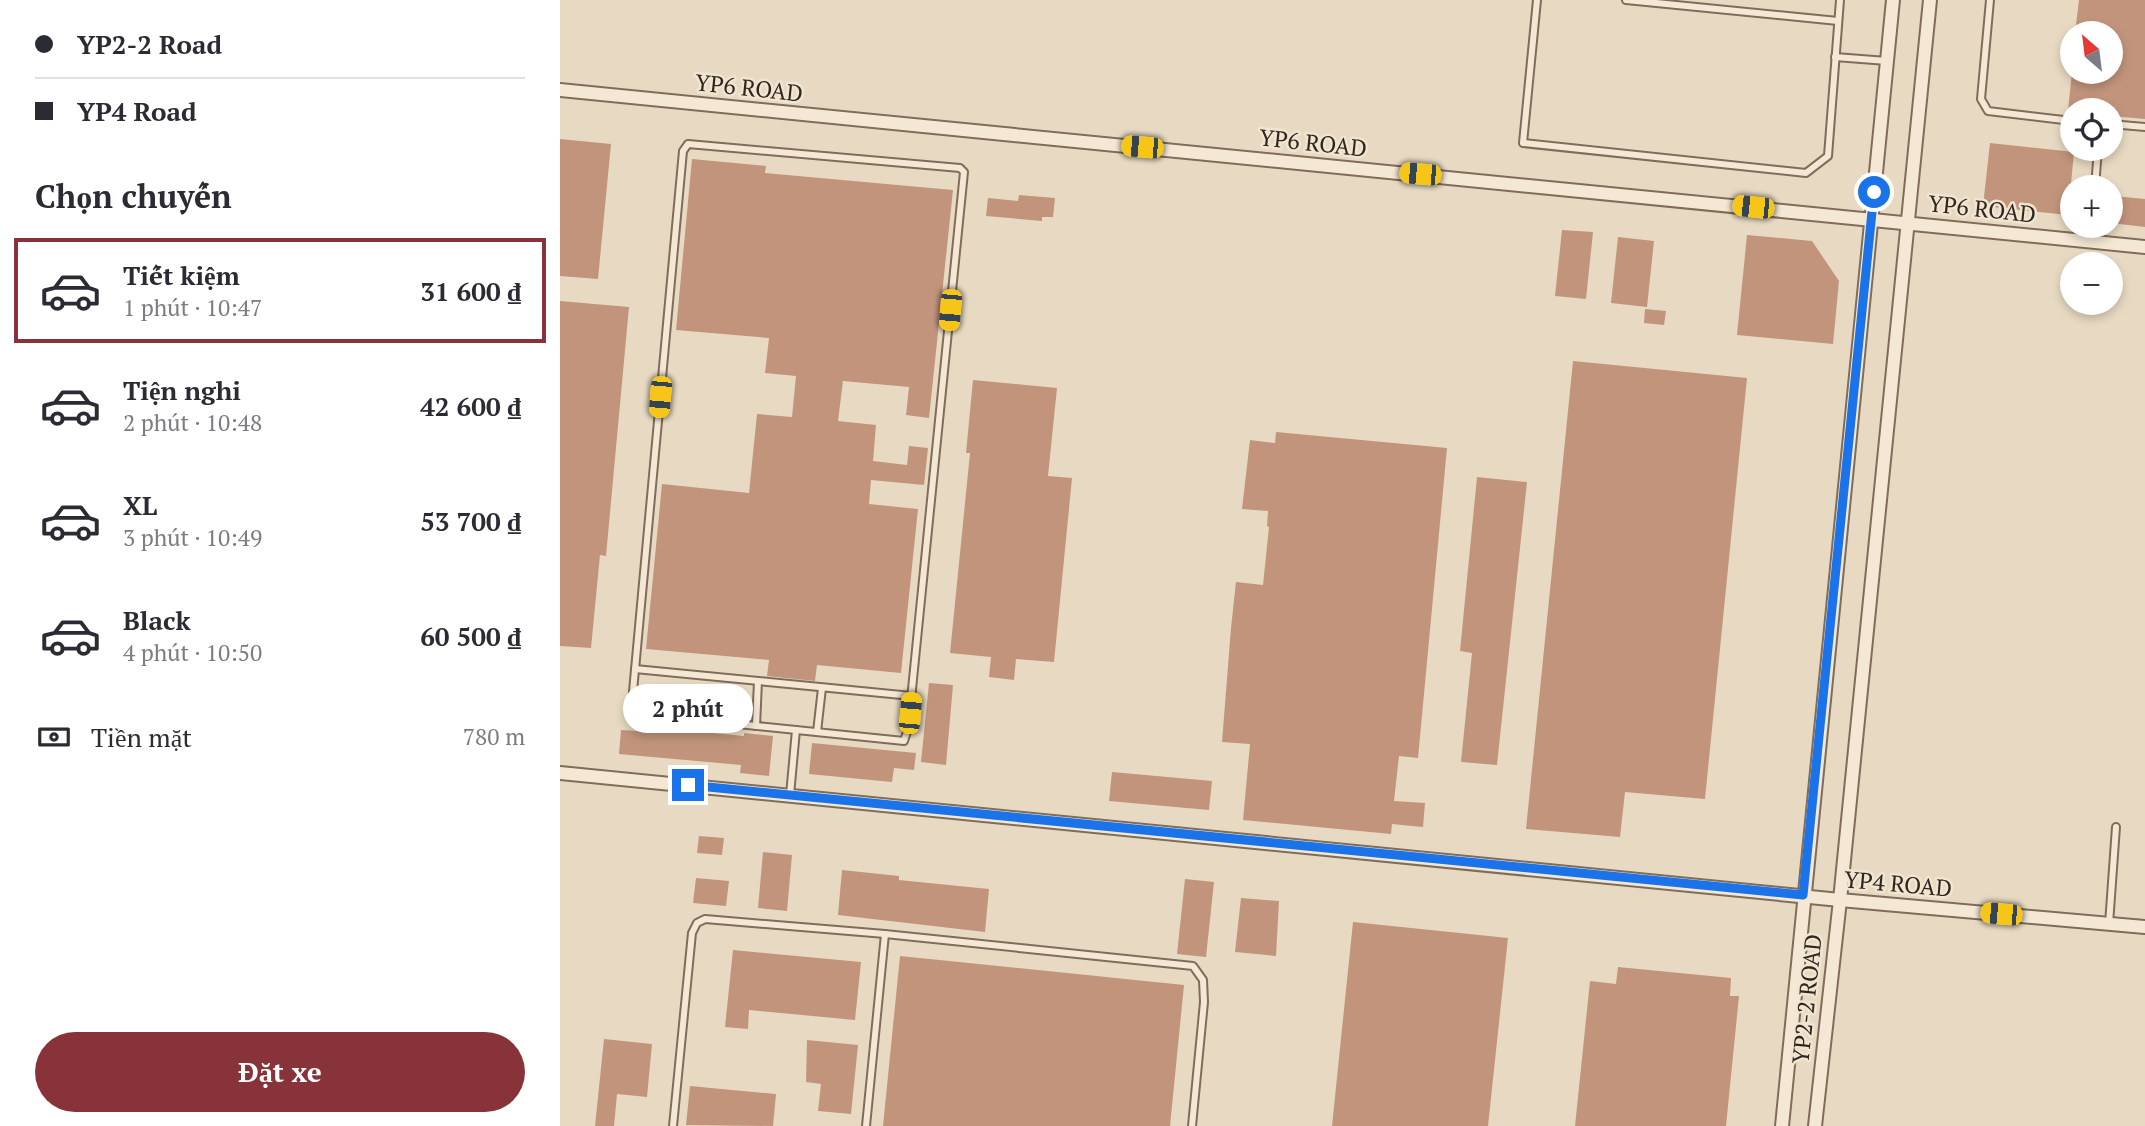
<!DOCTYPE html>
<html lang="vi">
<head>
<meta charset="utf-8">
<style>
	body { margin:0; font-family:"PT Serif",serif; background:#f7f7f7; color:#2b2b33; height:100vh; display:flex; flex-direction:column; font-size:26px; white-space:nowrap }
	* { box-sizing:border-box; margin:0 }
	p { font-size:23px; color:#7c7c81 }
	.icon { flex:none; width:38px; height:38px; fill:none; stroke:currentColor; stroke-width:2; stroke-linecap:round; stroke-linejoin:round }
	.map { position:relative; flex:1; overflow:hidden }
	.panel { display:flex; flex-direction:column; background:#fff; width:560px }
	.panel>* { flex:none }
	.banner { display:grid; align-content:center; height:154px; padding:0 35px; background:#fff }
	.needle { width:46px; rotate:332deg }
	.controls { position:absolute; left:1500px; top:21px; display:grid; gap:14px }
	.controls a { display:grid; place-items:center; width:63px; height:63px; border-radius:50%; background:#fff; box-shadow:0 4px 10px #0003; font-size:35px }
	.end { position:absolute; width:32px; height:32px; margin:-16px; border:9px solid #1a73e8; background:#fff; box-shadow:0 0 0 4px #fff }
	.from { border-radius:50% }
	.bubble { position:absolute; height:49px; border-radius:24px; background:#fff; box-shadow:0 4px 10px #0003; font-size:23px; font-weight:800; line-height:49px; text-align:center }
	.car { position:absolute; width:21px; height:42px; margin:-21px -10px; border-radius:9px; box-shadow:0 0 5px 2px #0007; background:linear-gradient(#f5c518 24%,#345 0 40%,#f5c518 0 76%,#345 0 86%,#f5c518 0) }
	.banner b { display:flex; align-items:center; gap:24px; height:66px; font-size:26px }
	.banner b+b { border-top:2px solid #e1e1e2 }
	.banner i { width:18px; height:18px; background:#2b2b33 }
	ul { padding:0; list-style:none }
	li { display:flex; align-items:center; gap:21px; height:105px; margin:0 14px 10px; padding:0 21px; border:4px solid transparent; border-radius:0px }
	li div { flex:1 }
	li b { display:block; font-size:26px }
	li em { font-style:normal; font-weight:800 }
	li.selected { border-color:#883339 }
	li>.icon { width:63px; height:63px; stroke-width:1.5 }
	h2 { padding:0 35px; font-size:32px; line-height:84px }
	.pay { display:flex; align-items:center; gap:18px; height:77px; padding:0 35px; font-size:26px }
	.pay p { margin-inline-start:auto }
	.action { display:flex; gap:14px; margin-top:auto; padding:14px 35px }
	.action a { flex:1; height:80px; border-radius:42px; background:#883339; color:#fff; font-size:28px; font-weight:800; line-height:80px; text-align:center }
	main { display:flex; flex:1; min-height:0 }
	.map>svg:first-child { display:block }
</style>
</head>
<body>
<main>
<section class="panel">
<div class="banner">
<b><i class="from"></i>YP2-2 Road</b>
<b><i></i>YP4 Road</b>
</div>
<h2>Chọn chuyến</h2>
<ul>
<li class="selected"><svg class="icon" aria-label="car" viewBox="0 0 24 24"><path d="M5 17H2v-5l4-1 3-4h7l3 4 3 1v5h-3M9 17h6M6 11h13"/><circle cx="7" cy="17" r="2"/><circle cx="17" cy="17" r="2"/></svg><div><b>Tiết kiệm</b><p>1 phút · 10:47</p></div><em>31 600 ₫</em></li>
<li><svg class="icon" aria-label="car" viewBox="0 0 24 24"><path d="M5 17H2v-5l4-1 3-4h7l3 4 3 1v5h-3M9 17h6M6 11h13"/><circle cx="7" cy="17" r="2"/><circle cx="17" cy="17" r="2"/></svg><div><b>Tiện nghi</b><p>2 phút · 10:48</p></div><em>42 600 ₫</em></li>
<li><svg class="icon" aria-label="car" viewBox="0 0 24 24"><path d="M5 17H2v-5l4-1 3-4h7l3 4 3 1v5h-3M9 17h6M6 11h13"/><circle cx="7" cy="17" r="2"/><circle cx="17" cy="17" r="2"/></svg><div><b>XL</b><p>3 phút · 10:49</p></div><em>53 700 ₫</em></li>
<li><svg class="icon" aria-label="car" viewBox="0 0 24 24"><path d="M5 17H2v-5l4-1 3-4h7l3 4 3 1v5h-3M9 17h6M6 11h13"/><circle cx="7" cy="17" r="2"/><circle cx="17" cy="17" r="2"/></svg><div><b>Black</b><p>4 phút · 10:50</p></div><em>60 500 ₫</em></li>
</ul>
<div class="pay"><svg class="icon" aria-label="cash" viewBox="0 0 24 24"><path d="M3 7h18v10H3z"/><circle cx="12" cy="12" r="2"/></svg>Tiền mặt<p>780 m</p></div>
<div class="action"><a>Đặt xe</a></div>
</section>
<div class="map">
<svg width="1585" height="1126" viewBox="0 0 1585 1126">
	<rect width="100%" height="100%" fill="#e8dac2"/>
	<g fill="#c2947c">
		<path d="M1519,0H1585V119L1550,116V110H1508L1512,72H1550V33H1515Z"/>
		<path d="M0,139L51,144L38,279L0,276Z"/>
		<path d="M1430,143L1514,152L1508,215L1423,206Z"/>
		<path d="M132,159L206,166L205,173L393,190L369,418L346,415L349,387L283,381L278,421L316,425L313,461L347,465L349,446L368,448L364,485L311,480L309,504L358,509L341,673L257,665L255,681L207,676L209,660L86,649L102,484L189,493L197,414L232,417L236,376L205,373L209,338L116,330Z"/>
		<path d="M459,195L495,198L493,217H482V221L426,216L428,198L458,201Z"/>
		<path d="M1554,196L1585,199V227L1551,223Z"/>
		<path d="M1002,230L1033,232L1026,299L995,296Z"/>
		<path d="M1187,235L1252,241L1279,281L1273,344L1177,335Z"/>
		<path d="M1058,237L1094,241L1087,307L1051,303Z"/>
		<path d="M0,301L69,307L46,556L40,555L31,648L0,646Z"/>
		<path d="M1085,309L1106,311L1104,325L1084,323Z"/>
		<path d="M1013,361L1187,378L1145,799L1065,792L1060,837L966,829Z"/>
		<path d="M413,380L497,388L488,476L512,478L494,662L456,659L454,680L429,677L431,657L390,653L410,453H406Z"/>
		<path d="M716,432L887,448L858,758L839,756L834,801L865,803L863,827L832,824L831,834L683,820L690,744L662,742L671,628L676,582L703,585L709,527L707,526L708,511L682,509L690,440L715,443Z"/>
		<path d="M917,477L967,482L937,765L901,762L912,653L900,651Z"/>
		<path d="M369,683L393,685L386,765L361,762Z"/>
		<path d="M78,726L184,736V733L213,736L209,776L180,773L181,765L59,754L61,730L77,731Z"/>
		<path d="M252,743L356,753L354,770L334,768L332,782L249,774Z"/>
		<path d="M552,772L652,781L649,810L549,801Z"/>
		<path d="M139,836L164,838L162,855L137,853Z"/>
		<path d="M203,852L232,855L227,911L198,908Z"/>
		<path d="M282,870L339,876V880L429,889L425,932L278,915Z"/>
		<path d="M136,878L169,881L166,906L133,903Z"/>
		<path d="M625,879L654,882L646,957L617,954Z"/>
		<path d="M681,898L719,901L716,956L675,952Z"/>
		<path d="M793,922L948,938L928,1126H772Z"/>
		<path d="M173,950L301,962L295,1020L189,1010L188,1029L165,1027Z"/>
		<path d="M340,956L624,985L610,1126H323Z"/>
		<path d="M1058,967L1171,978L1170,996H1179L1166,1126H1015L1030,981L1056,984Z"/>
		<path d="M44,1039L92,1044L87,1097L57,1094L54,1126H35Z"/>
		<path d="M247,1040L298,1045L291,1114L258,1111L261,1084L246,1082Z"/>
		<path d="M130,1086L216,1094L213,1126L126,1125Z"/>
	</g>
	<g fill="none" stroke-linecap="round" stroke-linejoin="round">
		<defs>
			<g id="lane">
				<path d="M977,0L963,143L1246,173L1268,156L1280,0"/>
				<path d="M1066,0L1278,21"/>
				<path d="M1430,0L1421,99L1428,111L1512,121"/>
				<path d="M1275,57L1327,61"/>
				<path d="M1550,124L1585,127"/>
				<path d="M128,144L400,168L404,172L348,729L344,741L71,713L123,151Z"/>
				<path d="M1535,187L1538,149"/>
				<path d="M1532,241L1533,226"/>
				<path d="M75,669L352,696"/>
				<path d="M196,726L198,681"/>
				<path d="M257,732L262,688"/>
				<path d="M230,795L236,730"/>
				<path d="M1549,924L1556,827"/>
				<path d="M113,1126L132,933L137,923L145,919L325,934L633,966L643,980L644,1002L632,1126"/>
				<path d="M306,1126L325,934"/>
			</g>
			<g id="street">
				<path d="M0,90L1585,247"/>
				<path d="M0,773L1280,900L1585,927"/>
				<path d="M1222,1126L1333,0"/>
				<path d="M1255,1126L1280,900L1370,0"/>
			</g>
		</defs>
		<use href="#lane" stroke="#806c5b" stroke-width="10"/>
		<use href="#street" stroke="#806c5b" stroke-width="16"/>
		<use href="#lane" stroke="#f4e8d4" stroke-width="6"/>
		<use href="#street" stroke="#f4e8d4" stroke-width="12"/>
	</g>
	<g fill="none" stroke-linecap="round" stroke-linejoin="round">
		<path stroke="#1a73e8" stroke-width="9" d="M128,785L1243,895L1314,192"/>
	</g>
	<g text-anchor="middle" stroke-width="5" stroke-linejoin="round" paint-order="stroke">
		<g font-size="23" fill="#31261e" stroke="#f0e5d1">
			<text transform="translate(189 88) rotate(6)" y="8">YP6 ROAD</text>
			<text transform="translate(753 143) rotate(6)" y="8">YP6 ROAD</text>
			<text transform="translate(1422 209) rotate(6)" y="8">YP6 ROAD</text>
			<text transform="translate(1338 884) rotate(5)" y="8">YP4 ROAD</text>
			<text transform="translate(1247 999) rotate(-84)" y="8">YP2-2 ROAD</text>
		</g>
	</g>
</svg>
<div class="controls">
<a><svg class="needle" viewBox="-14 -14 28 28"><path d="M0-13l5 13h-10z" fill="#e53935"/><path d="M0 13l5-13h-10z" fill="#7c7c81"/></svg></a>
<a><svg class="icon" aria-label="locate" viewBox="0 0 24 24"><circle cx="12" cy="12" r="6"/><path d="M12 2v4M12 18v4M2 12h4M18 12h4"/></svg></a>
<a>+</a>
<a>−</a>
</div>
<i class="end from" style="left:1314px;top:192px"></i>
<i class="end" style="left:128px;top:785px"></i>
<div class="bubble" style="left:63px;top:684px;width:130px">2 phút</div>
<i class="car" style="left:582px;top:147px;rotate:275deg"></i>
<i class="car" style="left:860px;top:174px;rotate:275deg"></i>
<i class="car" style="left:1193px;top:207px;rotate:276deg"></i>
<i class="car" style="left:390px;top:310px;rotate:185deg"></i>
<i class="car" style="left:100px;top:397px;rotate:185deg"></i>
<i class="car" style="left:350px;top:713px;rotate:5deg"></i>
<i class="car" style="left:1441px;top:914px;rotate:275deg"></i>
</div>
</main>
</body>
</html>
